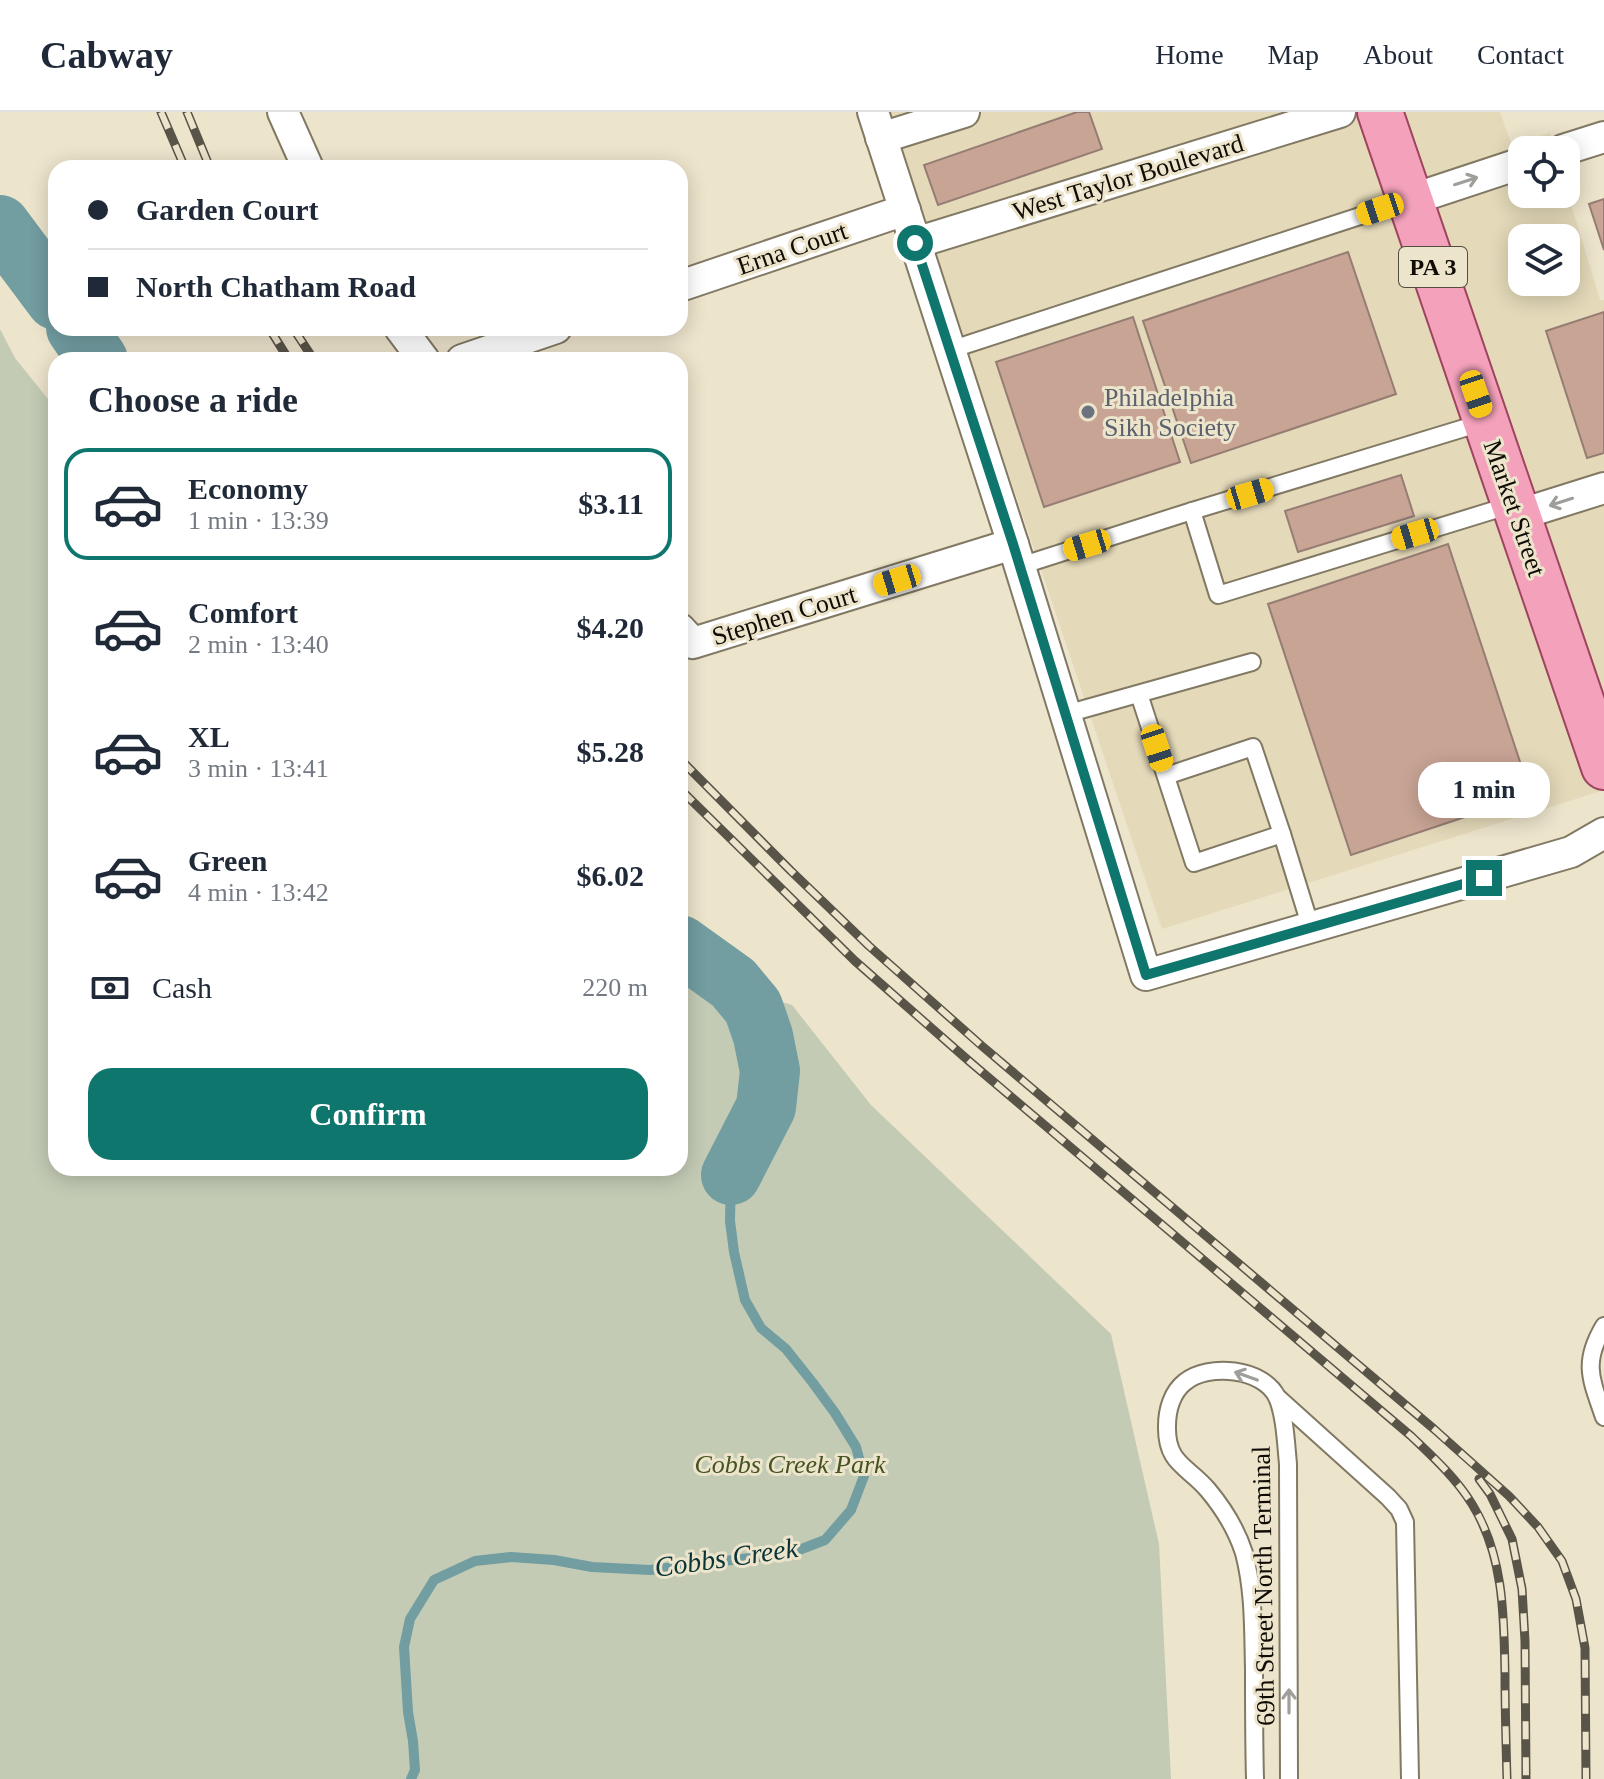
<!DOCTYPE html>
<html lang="en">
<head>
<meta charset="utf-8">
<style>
	body { margin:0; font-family:Georgia,serif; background:#f2f2f3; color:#1f2937; height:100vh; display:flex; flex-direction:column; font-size:30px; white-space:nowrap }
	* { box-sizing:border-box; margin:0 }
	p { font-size:26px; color:#747a83 }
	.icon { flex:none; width:44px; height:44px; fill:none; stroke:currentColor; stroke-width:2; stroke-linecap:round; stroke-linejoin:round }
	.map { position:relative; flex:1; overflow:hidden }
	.drawer { position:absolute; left:48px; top:240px; width:640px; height:824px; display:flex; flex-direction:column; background:#fff; border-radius:24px; box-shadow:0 4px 20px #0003 }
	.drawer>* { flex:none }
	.banner { position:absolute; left:48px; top:48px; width:640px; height:176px; border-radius:24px; box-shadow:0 4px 20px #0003; display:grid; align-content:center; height:176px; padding:0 40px; background:#fff }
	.fabs { position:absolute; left:1508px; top:24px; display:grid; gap:16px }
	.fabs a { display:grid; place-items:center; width:72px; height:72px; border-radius:16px; background:#fff; box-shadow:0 4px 20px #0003; font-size:40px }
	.end { position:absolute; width:36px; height:36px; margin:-18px; border:10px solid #0f766e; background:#fff; box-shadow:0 0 0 4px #fff }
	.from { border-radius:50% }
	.bubble { position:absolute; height:56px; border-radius:24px; background:#fff; box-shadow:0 4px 20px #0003; font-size:26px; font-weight:700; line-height:56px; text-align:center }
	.car { position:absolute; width:24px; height:48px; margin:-24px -12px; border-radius:10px; box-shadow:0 0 6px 2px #0007; background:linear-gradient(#f5c518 24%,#345 0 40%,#f5c518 0 76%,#345 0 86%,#f5c518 0) }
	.banner b { display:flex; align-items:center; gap:28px; height:76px; font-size:30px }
	.banner b+b { border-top:2px solid #e0e1e3 }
	.banner i { width:20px; height:20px; background:#1f2937 }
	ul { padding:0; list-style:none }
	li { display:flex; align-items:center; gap:24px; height:112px; margin:0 16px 12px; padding:0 24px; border:4px solid transparent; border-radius:24px }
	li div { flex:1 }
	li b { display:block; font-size:30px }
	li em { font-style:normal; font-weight:700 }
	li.on { border-color:#0f766e }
	li>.icon { width:72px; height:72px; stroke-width:1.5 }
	h2 { padding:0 40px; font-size:36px; line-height:96px }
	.pay { display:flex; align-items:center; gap:20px; height:88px; padding:0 40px; font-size:30px }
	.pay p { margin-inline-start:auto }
	.cta { display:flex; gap:16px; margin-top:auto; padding:16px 40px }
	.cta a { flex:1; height:92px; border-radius:24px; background:#0f766e; color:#fff; font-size:32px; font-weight:700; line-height:92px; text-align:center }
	header { display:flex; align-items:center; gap:48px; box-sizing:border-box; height:112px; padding:0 40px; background:#fff; border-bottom:2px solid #e0e1e3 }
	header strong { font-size:38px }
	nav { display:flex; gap:44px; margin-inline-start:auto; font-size:28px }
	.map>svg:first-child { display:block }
</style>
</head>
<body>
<header>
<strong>Cabway</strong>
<nav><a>Home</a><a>Map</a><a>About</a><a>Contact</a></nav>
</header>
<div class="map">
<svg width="1604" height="1667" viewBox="0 0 1604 1667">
	<rect width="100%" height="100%" fill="#ede4cc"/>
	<path fill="#e4d9b9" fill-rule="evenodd" d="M887,0H1500L1512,33L1550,21L1555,38H1522V82H1566V75L1600,188H1604V678L1162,817ZM1522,126H1566V170H1522Z"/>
	<path fill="#c3cbb5" d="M0,217L15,246L56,297V1056H680V859L792,893L871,993L1111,1222L1159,1432L1171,1667H0Z"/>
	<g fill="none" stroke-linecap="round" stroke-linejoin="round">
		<path stroke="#729da1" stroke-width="10" d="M411,1667L415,1658L413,1629L408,1600L404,1535L410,1507L434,1468L475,1449L511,1445L554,1448L592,1455L650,1458L791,1441L825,1428L851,1398L864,1364L856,1335L835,1301L813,1271L786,1237L761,1216L745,1188L734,1140L730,1109L731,1063"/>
		<g stroke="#729da1" stroke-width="60">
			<path d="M0,113L56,188"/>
			<path d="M76,216L98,248"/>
			<path d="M680,833L733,871L753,895L763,924L770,959L766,995L731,1063"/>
		</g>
	</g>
	<g fill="#c8a495" stroke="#957d73" stroke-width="2">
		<path d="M1077,0H1089L1102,37L938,93L924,53Z"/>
		<path d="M1604,87V138L1589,92Z"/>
		<path d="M1348,140L1396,282L1191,351L1143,209Z"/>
		<path d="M1604,200V341L1587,346L1546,219Z"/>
		<path d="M1133,205L1180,350L1044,395L996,250Z"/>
		<path d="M1401,363L1414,404L1298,440L1285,399Z"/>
		<path d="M1448,432L1531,683L1351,743L1268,492Z"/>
	</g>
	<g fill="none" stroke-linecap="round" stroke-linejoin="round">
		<defs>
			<g id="service">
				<path d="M950,238L1409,88"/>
				<path d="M1192,399L1218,483L1514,392"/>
				<path d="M1020,454L1192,399L1484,310"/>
				<path d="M1139,582L1194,751L1282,722L1311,816"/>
				<path d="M1066,602L1252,550"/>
				<path d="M1166,664L1253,635L1282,722"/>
				<path d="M1604,1214C1582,1251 1591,1267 1604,1305"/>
				<path d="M1277,1285L1388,1385L1399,1397L1405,1410L1410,1667"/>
				<path d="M1255,1667C1254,1630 1254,1594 1254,1557C1253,1518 1254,1479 1244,1441C1237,1419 1223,1396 1208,1378C1188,1354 1166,1352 1167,1314C1167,1298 1172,1280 1185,1270C1208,1251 1263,1256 1277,1285C1285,1303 1286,1332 1288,1352L1289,1667"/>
			</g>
			<g id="minor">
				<path d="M283,0L308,56"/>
				<path d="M873,0L1013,432L1146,863L1571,740L1604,721"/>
				<path d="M881,26L964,0"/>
				<path d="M1563,38L1604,25"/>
				<path d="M1410,88L1522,51"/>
				<path d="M915,131L1340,0"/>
				<path d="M680,174L905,98"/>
				<path d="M400,216L424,248"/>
				<path d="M462,248L556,216"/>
				<path d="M1518,403L1604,376"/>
				<path d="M680,517L693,531L1013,432"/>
			</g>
			<path id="primary" d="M1380,0L1604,655"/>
		</defs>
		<use href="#service" stroke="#817963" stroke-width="20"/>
		<use href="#minor" stroke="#817963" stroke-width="34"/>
		<use href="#primary" stroke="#9f445e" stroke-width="48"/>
		<use href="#service" stroke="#fff" stroke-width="16"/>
		<use href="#minor" stroke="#fff" stroke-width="30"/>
		<use href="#primary" stroke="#f4a1bb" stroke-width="44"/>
		<defs>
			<g id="rail">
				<path d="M161,0L185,56"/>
				<path d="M187,0L210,56"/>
				<path d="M269,216L289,248"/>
				<path d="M293,216L314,248"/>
				<path d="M680,647L791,759L869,834L982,934L1434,1317L1509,1384L1538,1415L1562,1449L1576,1487L1585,1536L1586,1667"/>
				<path d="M680,677L855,849L969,949L1411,1324C1433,1345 1456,1366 1472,1392C1504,1444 1504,1504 1505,1563C1505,1598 1506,1632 1507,1667"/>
				<path d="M1479,1367L1490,1382L1512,1427L1522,1477L1525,1529L1526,1667"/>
			</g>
		</defs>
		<use href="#rail" stroke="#595448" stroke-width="9"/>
		<use href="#rail" stroke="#ede4cc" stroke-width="6" stroke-dasharray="18" stroke-linecap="butt"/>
	</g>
	<defs><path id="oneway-shaft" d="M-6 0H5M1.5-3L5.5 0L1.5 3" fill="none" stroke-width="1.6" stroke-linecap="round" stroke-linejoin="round" transform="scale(2)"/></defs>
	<g stroke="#9f9e9b">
		<use href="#oneway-shaft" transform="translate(1466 69) rotate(-18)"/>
		<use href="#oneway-shaft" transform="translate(1561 390) rotate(162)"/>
		<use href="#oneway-shaft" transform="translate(1246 1264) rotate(-160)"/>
		<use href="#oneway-shaft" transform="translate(1289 1589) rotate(-90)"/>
	</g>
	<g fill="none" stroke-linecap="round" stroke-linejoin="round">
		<path stroke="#0f766e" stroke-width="10" d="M915,131L1013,432L1146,863L1484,766"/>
	</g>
	<circle fill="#6b7280" stroke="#ede4cc" stroke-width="3" cx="1088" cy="300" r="8"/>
	<g text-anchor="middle" stroke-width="6" stroke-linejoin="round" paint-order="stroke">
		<rect fill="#ede4cc" stroke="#524d41" stroke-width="2" x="1399" y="135" width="68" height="40" rx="6"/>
		<g font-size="24" font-weight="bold" fill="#0f0c05">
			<text x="1433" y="163">PA 3</text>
		</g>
		<g font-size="26" fill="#0f0c05" stroke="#ede4cc">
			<text transform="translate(1128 65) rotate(-17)" y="9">West Taylor Boulevard</text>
			<text transform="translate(792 136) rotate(-19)" y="9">Erna Court</text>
			<text transform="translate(1515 396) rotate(71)" y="9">Market Street</text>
			<text transform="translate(784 503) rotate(-17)" y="9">Stephen Court</text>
			<text transform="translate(1263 1474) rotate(-91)" y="9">69th Street North Terminal</text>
		</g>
		<g font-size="26" fill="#5b616d" stroke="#ede4cc" text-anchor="start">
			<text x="1104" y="294">Philadelphia<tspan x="1104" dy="30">Sikh Society</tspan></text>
		</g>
		<g font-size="26" font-style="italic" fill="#445320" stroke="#ede4cc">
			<text x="790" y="1361">Cobbs Creek Park</text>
		</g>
		<g font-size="28" font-style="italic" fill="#083437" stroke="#ede4cc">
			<text transform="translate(726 1445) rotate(-8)" y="10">Cobbs Creek</text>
		</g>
	</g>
</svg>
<div class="fabs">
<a><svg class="icon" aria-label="locate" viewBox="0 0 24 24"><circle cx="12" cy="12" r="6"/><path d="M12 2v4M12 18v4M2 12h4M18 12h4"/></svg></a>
<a><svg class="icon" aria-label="layers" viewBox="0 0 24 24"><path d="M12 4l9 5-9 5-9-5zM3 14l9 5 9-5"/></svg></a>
</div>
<i class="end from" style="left:915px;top:131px"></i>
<i class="end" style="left:1484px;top:766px"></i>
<div class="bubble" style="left:1418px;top:650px;width:132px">1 min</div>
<i class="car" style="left:1380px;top:97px;rotate:252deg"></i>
<i class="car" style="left:1476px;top:282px;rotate:161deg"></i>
<i class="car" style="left:1250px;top:382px;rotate:73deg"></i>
<i class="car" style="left:1415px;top:422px;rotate:253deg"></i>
<i class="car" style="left:1087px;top:433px;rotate:253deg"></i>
<i class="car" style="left:897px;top:468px;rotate:253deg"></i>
<i class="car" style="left:1157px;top:636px;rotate:162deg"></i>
<div class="banner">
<b><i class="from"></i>Garden Court</b>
<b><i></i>North Chatham Road</b>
</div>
<section class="drawer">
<h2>Choose a ride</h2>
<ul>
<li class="on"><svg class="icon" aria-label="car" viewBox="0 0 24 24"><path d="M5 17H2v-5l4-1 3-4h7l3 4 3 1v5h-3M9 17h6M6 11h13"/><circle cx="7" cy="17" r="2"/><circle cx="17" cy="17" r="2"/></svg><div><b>Economy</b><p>1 min · 13:39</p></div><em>$3.11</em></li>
<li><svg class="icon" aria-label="car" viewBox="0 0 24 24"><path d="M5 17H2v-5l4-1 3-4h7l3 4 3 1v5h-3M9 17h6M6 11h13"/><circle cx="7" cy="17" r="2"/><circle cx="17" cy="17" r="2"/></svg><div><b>Comfort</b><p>2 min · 13:40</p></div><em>$4.20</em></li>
<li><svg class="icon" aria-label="car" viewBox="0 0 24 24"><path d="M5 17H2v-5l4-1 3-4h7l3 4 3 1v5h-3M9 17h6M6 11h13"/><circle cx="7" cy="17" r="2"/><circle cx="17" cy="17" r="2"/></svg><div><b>XL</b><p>3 min · 13:41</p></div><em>$5.28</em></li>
<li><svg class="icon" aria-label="car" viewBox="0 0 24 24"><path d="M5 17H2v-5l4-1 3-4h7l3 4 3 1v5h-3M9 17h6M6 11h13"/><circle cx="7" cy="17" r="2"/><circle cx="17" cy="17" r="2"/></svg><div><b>Green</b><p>4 min · 13:42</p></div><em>$6.02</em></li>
</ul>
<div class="pay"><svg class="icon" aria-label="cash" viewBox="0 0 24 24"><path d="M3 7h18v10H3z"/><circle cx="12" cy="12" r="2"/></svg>Cash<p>220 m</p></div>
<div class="cta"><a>Confirm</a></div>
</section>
</div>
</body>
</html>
